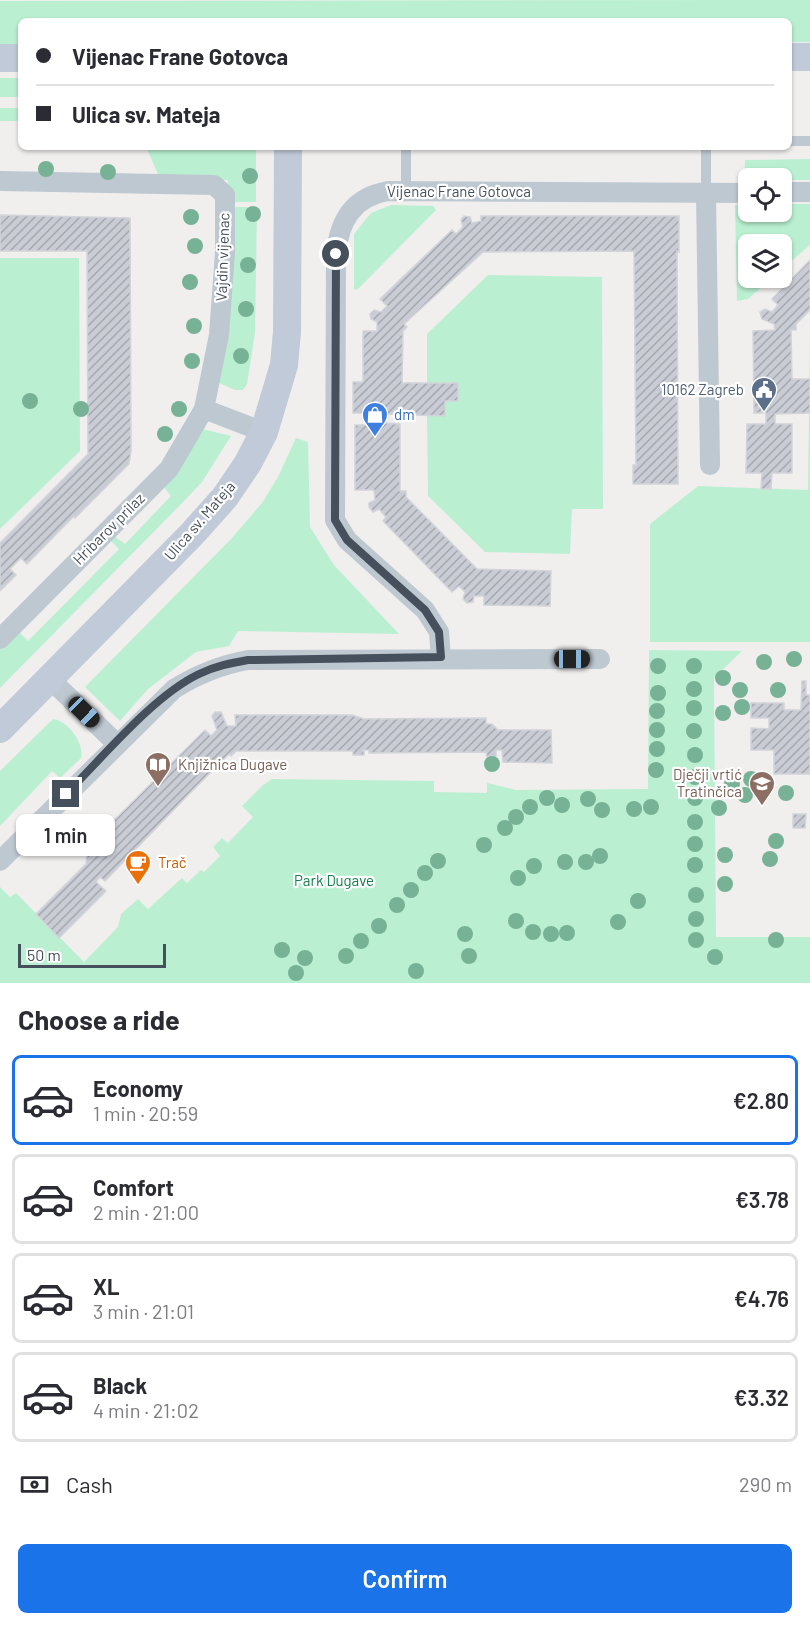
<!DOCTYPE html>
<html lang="en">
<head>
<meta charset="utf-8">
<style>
	body { margin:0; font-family:Barlow,sans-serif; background:#f2f2f3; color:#2b2b33; height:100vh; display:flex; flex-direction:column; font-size:22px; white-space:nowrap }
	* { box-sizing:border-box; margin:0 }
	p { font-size:20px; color:#7c7c81 }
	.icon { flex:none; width:33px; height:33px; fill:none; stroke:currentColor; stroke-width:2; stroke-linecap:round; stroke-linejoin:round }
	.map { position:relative; height:983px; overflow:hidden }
	.details { display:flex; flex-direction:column; background:#fff; flex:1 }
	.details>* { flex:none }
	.hud { position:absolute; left:18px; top:18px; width:774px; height:132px; border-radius:9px; box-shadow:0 2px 4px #0004; display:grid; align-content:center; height:132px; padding:0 18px; background:#fff }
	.buttons { position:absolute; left:738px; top:168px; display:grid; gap:12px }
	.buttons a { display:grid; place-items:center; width:54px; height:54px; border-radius:9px; background:#fff; box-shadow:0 2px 4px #0004; font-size:30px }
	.scale { position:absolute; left:18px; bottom:15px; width:148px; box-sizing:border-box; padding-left:6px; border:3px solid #45505c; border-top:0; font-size:16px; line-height:21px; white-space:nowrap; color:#45505c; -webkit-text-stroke:4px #fff; paint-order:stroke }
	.end { position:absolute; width:27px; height:27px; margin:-14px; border:8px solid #45505c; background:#fff; box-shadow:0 0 0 3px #fff }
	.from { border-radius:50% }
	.bubble { position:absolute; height:42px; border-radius:9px; background:#fff; box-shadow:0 2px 4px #0004; font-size:20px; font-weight:600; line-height:42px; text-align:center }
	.car { position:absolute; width:18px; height:36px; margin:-18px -9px; border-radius:8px; box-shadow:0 0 4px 2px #0007; background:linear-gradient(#222 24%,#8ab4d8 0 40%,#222 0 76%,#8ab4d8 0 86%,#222 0) }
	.hud b { display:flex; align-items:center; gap:21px; height:57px; font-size:22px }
	.hud b+b { border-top:2px solid #e1e1e2 }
	.hud i { width:15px; height:15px; background:#2b2b33 }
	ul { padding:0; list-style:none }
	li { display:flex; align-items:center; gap:18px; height:90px; margin:0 12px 9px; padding:0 6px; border:3px solid #e1e1e2; border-radius:9px }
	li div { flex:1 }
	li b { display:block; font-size:22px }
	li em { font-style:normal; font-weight:600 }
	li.selected { border-color:#1a73e8 }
	li>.icon { width:54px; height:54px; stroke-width:1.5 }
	h2 { padding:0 18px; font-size:27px; line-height:72px }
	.pay { display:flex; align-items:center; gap:15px; height:66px; padding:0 18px; font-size:22px }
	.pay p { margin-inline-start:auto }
	.cta { display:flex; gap:12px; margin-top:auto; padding:12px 18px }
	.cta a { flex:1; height:69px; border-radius:9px; background:#1a73e8; color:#fff; font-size:24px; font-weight:600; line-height:69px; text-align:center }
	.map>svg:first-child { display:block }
</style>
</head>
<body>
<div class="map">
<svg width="810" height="983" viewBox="0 0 810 983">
	<defs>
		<pattern id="building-hatch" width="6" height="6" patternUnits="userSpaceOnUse" patternTransform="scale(1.5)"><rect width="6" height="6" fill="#c9ccd4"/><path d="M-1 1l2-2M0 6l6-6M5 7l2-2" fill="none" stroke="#a5a8af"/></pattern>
	</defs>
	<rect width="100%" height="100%" fill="#f1eeee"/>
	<g fill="#baf0d1">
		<path d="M810,0V42H789V21H21V45H0V1Z"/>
		<rect x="0" y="78" width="21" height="19"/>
		<rect x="0" y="108" width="21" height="13"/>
		<path d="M146,147H256V202H228V180L171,181L158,174Z"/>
		<path d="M810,159V180H744L745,160Z"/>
		<path d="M782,204H810V245L782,269V244H748V278H772L748,299L737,301L735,205H748V212H782Z"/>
		<path d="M391,205L433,206L436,210L358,289L354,290V234L371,213Z"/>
		<path d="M229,207H257L255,333L247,384L243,390H235L217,382Z"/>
		<path d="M0,258H79L80,451L0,529Z"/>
		<path d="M488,275L602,277L603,509H572L570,554L485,552L428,496L427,416H445V401L427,383V334Z"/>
		<path d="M810,334V642H650V524L698,486L808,490Z"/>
		<path d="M202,429L231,436L202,482L186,499L0,688V647L17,630L28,641L119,549L110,540L114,536L125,544L171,496L163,486Z"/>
		<path d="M296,438L308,442L310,527L334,565L399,634L238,631L229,646L196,652L148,689L120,721L85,687L231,539L262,503L278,477Z"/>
		<path d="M649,650L742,651L714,678L716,937H810V983H0V887L10,897L16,893L84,962L118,927L121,914L138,899L148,909L182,878L187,883L201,870L204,872L220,856L213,847L222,838L228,843L253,817L242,806L263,785L272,779L434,781V792L487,793V783L516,790L648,789Z"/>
		<path d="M53,719C67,720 85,743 81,758L60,778L52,771L0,826V771Z"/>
	</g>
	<g fill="url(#building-hatch)" stroke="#d2d4da" stroke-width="1.5">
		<path d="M0,215L130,218L131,451L129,464L75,518L74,516L27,564L21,558L10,569L16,575L0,591V543L88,454L87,251H0Z"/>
		<path d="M464,216L470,217L472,223L481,221V216H679V252L677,251L678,484H633V465H636L634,251L483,252L404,324L407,327L403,331L402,383H458V401H445V416L386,414V423L400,424V491H406V497L477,569L551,571L550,606L484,605V596H474L473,602L467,603L463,599L465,592L459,586L452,592L383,521L386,517L379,509L373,512L369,507V503L375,500L374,490H355V425H376V413H353V382H363V331H377V322L371,319L370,314L374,310L381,312L387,306L380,299L452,230L456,234L463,227L461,220Z"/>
		<path d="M810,260V310L796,324V330H791L792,379H810V413L775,414V424H792V473H772L771,489H761L762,473H746L747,424H766V413H754L753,331L775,330L774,324L762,319L760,312L765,309L772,312L778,305L772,299Z"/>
		<path d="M802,681H806V695H810V774H774V750H751V728L769,729V718H751V703H784V710H801Z"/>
		<path d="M215,712H221L227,726H236L235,715H352L364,719L486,718V724H492L498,730H551L552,763L503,762L502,750H496V756L487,757L486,752L369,753V750H364V755H353V751H236L231,756L229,754L188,795L105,881L100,877L96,882L106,891L59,938L36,914L86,864L87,856L90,852L87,847L205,730L211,736L217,730L212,716Z"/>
		<path d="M793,814H806L805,828H793Z"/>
	</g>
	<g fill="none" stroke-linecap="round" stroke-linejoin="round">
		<g stroke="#bec8d1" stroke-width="10">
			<path d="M789,141H810"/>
			<path d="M406,147V190"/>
			<path d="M706,147V193"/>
		</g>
		<g stroke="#bec8d1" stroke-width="20">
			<path d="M0,181L214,185L225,195V252L219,335L204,409L264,432"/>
			<path d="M782,192H810"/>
			<path d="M706,193L710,465"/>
			<path d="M0,639L169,469L204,409"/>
			<path d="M441,658L439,632L425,610L347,540L335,520L336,254C339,221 353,197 388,191L748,193"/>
			<path d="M50,679L116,743"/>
			<path d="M0,861L174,689C198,674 220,665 248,660L600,659"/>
		</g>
		<g stroke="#c0cad8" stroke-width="28">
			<path d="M789,57H810"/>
			<path d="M0,58H21"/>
			<path d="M0,729L192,534L225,497L248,463L264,432L284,365L287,332L288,147"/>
		</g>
	</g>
	<g fill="#77b296">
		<circle cx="46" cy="169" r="8"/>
		<circle cx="108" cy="172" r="8"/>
		<circle cx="250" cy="176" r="8"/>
		<circle cx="253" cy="214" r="8"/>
		<circle cx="191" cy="217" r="8"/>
		<circle cx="195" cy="246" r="8"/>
		<circle cx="248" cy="265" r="8"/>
		<circle cx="190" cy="282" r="8"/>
		<circle cx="246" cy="309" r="8"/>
		<circle cx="194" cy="326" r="8"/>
		<circle cx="241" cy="356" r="8"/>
		<circle cx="192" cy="361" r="8"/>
		<circle cx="30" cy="401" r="8"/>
		<circle cx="81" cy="409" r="8"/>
		<circle cx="179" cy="409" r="8"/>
		<circle cx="165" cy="434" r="8"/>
		<circle cx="794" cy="659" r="8"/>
		<circle cx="764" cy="662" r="8"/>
		<circle cx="658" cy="666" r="8"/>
		<circle cx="694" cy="666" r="8"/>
		<circle cx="723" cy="678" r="8"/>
		<circle cx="694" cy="689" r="8"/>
		<circle cx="740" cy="690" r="8"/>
		<circle cx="778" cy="690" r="8"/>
		<circle cx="658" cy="693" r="8"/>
		<circle cx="742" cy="707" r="8"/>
		<circle cx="694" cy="708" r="8"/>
		<circle cx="657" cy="711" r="8"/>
		<circle cx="723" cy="713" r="8"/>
		<circle cx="657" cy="730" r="8"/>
		<circle cx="694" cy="731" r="8"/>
		<circle cx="657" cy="749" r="8"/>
		<circle cx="695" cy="755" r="8"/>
		<circle cx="492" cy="764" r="8"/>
		<circle cx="656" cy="770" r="8"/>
		<circle cx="695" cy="777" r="8"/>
		<circle cx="751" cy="779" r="8"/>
		<circle cx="732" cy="784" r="8"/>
		<circle cx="786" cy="793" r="8"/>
		<circle cx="745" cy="795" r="8"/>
		<circle cx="547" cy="798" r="8"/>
		<circle cx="695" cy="798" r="8"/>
		<circle cx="588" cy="799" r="8"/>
		<circle cx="562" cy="805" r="8"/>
		<circle cx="530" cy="807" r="8"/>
		<circle cx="651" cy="807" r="8"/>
		<circle cx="719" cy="808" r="8"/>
		<circle cx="634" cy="809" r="8"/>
		<circle cx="602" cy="810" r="8"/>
		<circle cx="516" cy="817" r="8"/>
		<circle cx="695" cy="822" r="8"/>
		<circle cx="505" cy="828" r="8"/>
		<circle cx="776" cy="841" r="8"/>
		<circle cx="695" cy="844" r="8"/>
		<circle cx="484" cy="845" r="8"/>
		<circle cx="725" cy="855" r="8"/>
		<circle cx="600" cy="856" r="8"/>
		<circle cx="770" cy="859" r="8"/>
		<circle cx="438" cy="861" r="8"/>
		<circle cx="565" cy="862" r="8"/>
		<circle cx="586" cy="862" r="8"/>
		<circle cx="695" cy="865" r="8"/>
		<circle cx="534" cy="866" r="8"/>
		<circle cx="425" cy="873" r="8"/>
		<circle cx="518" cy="878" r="8"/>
		<circle cx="725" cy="884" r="8"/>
		<circle cx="411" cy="890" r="8"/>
		<circle cx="696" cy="895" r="8"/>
		<circle cx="638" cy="901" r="8"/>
		<circle cx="397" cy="905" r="8"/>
		<circle cx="696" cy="919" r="8"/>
		<circle cx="516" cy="921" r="8"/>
		<circle cx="618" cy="922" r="8"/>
		<circle cx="379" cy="926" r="8"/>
		<circle cx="533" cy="932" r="8"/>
		<circle cx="567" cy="933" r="8"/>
		<circle cx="465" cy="934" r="8"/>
		<circle cx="551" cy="934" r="8"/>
		<circle cx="696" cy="940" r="8"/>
		<circle cx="776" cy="940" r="8"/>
		<circle cx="361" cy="941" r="8"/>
		<circle cx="282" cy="950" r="8"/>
		<circle cx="346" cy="956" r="8"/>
		<circle cx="469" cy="956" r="8"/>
		<circle cx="715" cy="957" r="8"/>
		<circle cx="305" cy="958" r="8"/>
		<circle cx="416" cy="971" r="8"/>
		<circle cx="296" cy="973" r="8"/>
	</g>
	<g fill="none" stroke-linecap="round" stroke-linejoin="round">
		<path stroke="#45505c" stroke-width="8" d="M66,794C103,757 153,696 199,674C215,666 231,663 248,660L441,657L439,632L425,610L347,540L335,520L336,254"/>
	</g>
	<defs>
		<symbol id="civic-pin" viewBox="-11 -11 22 30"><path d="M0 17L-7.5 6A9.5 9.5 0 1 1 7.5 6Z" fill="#5c6f8a" stroke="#fff"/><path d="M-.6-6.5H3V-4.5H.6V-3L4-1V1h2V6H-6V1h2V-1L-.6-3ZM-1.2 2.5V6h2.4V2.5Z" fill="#fff"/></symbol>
		<symbol id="shop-pin" viewBox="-11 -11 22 30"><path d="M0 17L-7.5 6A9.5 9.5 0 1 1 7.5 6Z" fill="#3f7fe0" stroke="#fff"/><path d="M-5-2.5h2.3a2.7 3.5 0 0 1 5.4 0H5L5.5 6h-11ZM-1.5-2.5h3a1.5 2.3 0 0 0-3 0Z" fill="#fff"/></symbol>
		<symbol id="library-pin" viewBox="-11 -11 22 30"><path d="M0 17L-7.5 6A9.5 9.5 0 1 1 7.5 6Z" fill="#8d6e63" stroke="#fff"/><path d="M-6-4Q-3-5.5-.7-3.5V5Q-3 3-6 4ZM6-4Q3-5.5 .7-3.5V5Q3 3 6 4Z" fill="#fff"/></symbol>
		<symbol id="school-pin" viewBox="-11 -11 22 30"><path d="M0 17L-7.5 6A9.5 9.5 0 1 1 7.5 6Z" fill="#8d6e63" stroke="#fff"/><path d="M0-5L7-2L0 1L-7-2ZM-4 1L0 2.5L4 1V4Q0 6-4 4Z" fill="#fff"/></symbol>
		<symbol id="cafe-pin" viewBox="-11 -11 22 30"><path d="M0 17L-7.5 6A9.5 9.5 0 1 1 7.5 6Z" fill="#e8710a" stroke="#fff"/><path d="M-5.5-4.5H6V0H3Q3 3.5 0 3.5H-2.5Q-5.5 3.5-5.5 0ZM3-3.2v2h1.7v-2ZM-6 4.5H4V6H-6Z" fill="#fff"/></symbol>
	</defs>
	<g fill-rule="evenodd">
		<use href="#civic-pin" x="749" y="375" width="30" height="40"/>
		<use href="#shop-pin" x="360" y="400" width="30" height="40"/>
		<use href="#library-pin" x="143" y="750" width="30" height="40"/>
		<use href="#school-pin" x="747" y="769" width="30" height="40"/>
		<use href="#cafe-pin" x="123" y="848" width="30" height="40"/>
	</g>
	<g text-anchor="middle" stroke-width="4.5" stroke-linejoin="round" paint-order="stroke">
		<g font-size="15" fill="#45505c" stroke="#fff">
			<text x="459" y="197">Vijenac Frane Gotovca</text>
			<text transform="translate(223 257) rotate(-88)" y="5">Vajdin vijenac</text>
			<text transform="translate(200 521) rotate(-49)" y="5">Ulica sv. Mateja</text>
			<text transform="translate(109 529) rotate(-45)" y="5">Hribarov prilaz</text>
		</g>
		<g font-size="15" fill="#4e5e75" stroke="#fff" text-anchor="end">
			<text x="744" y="395">10162 Zagreb</text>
		</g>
		<g font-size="15" fill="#366cbe" stroke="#fff" text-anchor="start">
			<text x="394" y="420">dm</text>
		</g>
		<g font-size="15" fill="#785e54" stroke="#fff" text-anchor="start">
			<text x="178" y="770">Knjižnica Dugave</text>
			<text x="742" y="780" text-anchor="end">Dječji vrtić<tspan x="742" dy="17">Tratinčica</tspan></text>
		</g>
		<g font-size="15" fill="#c56008" stroke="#fff" text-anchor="start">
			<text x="158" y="868">Trač</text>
		</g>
		<g font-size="15" fill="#14804e" stroke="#fff">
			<text x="334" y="886">Park Dugave</text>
		</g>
	</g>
</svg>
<div class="buttons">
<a><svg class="icon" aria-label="locate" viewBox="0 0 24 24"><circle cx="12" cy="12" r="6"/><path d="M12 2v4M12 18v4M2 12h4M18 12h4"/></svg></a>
<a><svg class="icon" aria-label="layers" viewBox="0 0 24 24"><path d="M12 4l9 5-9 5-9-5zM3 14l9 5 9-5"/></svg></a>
</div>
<div class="scale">50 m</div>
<i class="end from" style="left:336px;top:254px"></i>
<i class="end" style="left:66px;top:794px"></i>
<div class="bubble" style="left:16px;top:814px;width:99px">1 min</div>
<i class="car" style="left:572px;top:659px;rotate:90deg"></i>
<i class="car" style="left:84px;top:712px;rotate:134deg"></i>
<div class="hud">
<b><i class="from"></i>Vijenac Frane Gotovca</b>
<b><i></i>Ulica sv. Mateja</b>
</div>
</div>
<section class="details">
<h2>Choose a ride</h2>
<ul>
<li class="selected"><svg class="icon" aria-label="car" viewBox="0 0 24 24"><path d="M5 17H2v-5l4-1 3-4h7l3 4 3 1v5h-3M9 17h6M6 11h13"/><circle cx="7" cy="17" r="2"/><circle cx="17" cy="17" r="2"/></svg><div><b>Economy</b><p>1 min · 20:59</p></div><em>€2.80</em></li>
<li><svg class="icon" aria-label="car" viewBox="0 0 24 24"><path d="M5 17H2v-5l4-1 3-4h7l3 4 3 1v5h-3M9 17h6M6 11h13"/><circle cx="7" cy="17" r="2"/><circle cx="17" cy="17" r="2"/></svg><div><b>Comfort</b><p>2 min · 21:00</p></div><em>€3.78</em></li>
<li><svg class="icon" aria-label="car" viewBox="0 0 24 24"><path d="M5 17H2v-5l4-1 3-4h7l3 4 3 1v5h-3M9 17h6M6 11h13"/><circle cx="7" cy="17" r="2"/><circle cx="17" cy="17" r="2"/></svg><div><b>XL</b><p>3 min · 21:01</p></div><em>€4.76</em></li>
<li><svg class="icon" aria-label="car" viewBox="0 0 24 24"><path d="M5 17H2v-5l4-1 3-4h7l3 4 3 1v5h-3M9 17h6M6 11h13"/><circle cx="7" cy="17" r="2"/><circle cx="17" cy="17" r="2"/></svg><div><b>Black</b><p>4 min · 21:02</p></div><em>€3.32</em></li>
</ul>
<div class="pay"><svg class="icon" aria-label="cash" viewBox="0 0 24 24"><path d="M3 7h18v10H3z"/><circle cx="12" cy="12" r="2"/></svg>Cash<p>290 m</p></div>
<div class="cta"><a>Confirm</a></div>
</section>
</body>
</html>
